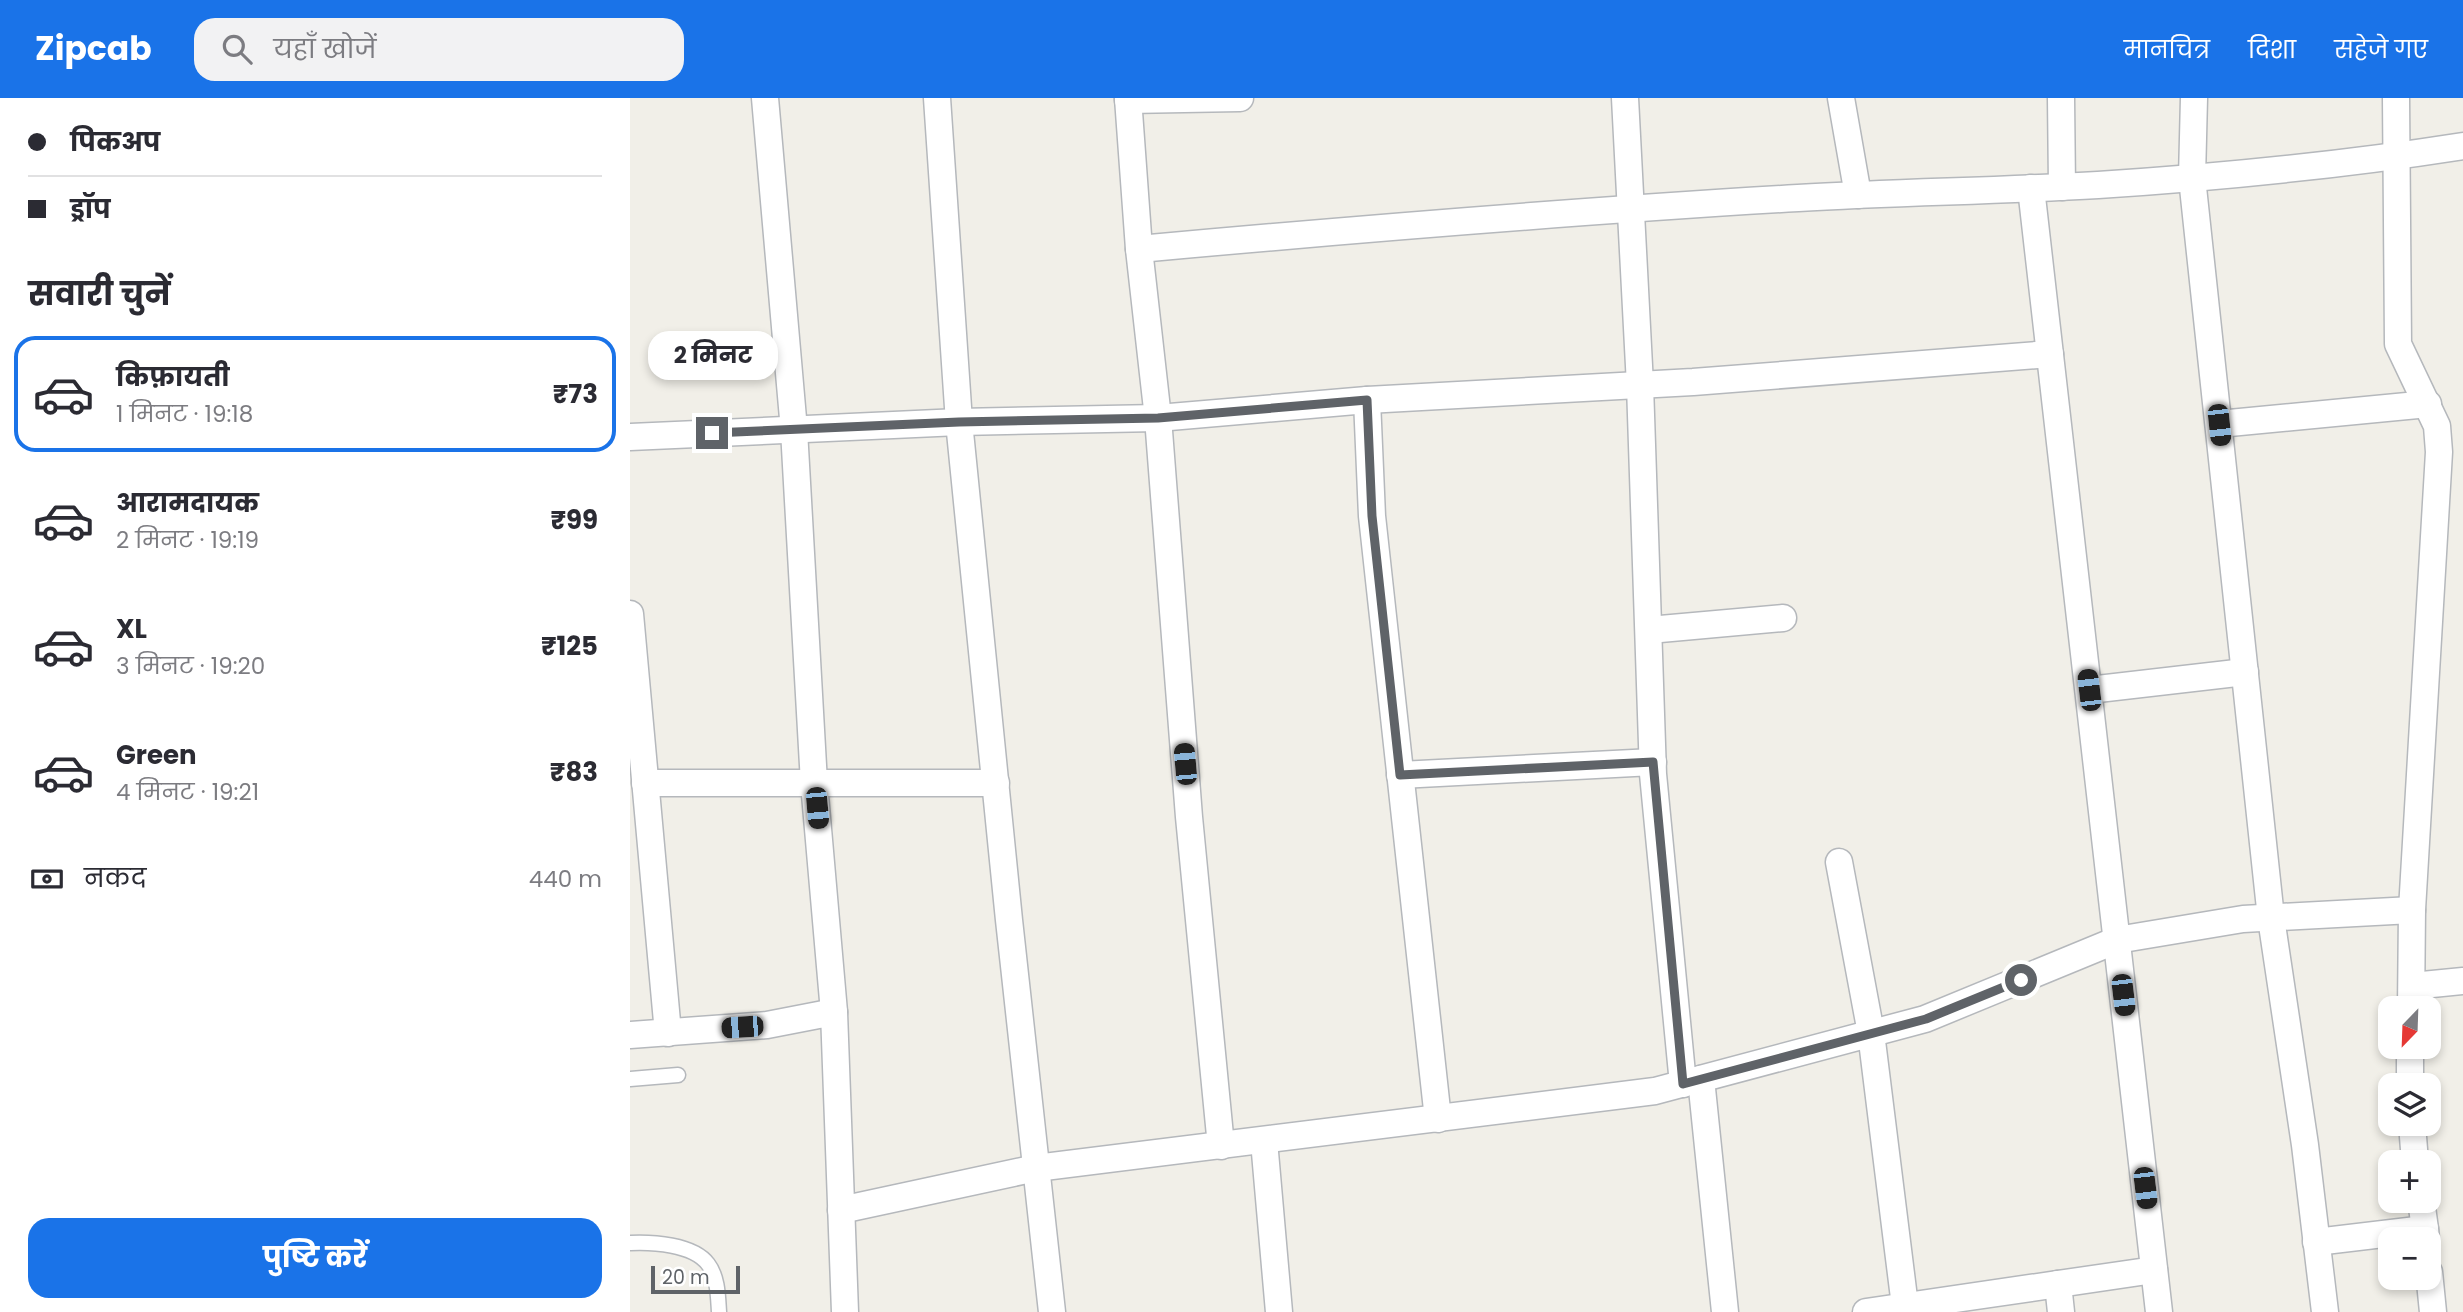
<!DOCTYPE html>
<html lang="hi">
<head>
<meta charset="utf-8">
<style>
	body { margin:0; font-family:Poppins,"Noto Sans Devanagari",sans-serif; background:#f2f2f3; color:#2b2b33; height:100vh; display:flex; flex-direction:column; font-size:26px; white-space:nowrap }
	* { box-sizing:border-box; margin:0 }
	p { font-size:23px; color:#7c7c81 }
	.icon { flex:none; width:38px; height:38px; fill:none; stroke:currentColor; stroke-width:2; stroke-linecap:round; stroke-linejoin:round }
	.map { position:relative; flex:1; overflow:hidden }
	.drawer { display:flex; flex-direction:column; background:#fff; width:630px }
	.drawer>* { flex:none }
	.hud { display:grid; align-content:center; height:154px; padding:0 28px; background:#fff }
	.needle { width:46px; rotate:203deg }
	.buttons { position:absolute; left:1748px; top:898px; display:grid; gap:14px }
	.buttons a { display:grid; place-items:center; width:63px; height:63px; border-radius:14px; background:#fff; box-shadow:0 4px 10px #0003; font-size:35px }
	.scale { position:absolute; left:21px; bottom:18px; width:89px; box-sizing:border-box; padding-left:7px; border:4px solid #5f6368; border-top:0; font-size:19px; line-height:24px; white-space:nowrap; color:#5f6368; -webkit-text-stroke:5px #fff; paint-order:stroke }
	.end { position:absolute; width:32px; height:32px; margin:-16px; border:9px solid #5f6368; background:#fff; box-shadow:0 0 0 4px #fff }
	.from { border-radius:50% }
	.bubble { position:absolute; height:49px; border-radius:21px; background:#fff; box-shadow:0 4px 10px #0003; font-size:23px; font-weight:700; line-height:49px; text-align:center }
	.car { position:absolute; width:21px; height:42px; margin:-21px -10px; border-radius:9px; box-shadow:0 0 5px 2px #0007; background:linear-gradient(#222 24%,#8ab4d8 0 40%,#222 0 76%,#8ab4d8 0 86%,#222 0) }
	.hud b { display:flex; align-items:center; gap:24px; height:66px; font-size:26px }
	.hud b+b { border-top:2px solid #e1e1e2 }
	.hud i { width:18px; height:18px; background:#2b2b33 }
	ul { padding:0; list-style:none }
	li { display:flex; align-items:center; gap:21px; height:116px; margin:0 14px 10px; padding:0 14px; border:4px solid transparent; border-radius:21px }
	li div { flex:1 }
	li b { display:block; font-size:26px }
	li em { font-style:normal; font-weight:700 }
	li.on { border-color:#1a73e8 }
	li>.icon { width:63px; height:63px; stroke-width:1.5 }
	h2 { padding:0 28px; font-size:32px; line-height:84px }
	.pay { display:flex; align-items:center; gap:18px; height:77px; padding:0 28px; font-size:26px }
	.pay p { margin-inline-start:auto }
	.button { display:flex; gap:14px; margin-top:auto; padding:14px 28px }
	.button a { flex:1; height:80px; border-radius:21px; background:#1a73e8; color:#fff; font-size:28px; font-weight:700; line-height:80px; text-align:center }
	header { display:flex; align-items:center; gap:42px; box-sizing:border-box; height:98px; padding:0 35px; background:#1a73e8; color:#fff }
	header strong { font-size:33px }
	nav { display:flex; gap:38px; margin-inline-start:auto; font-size:24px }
	.search { width:490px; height:63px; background:#f2f2f3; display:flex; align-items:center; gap:18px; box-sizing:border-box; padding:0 24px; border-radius:21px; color:#7c7c81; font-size:26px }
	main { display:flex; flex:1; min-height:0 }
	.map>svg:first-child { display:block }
</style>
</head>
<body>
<header>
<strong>Zipcab</strong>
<div class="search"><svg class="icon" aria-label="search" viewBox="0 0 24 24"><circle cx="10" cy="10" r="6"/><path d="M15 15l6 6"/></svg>यहाँ खोजें</div>
<nav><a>मानचित्र</a><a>दिशा</a><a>सहेजे गए</a></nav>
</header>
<main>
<section class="drawer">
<div class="hud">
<b><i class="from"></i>पिकअप</b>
<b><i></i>ड्रॉप</b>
</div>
<h2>सवारी चुनें</h2>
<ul>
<li class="on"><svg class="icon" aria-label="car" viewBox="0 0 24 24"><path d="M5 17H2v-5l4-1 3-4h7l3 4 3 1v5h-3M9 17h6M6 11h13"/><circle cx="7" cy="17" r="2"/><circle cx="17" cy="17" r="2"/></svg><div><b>किफ़ायती</b><p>1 मिनट · 19:18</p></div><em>₹73</em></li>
<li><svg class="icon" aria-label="car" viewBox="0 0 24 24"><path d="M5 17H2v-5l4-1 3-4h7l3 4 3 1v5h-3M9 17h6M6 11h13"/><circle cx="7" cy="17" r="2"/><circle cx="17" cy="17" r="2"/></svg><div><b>आरामदायक</b><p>2 मिनट · 19:19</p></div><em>₹99</em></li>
<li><svg class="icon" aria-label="car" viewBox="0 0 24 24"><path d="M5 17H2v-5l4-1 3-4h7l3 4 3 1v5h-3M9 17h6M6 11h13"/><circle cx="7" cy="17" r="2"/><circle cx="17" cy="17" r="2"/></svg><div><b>XL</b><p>3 मिनट · 19:20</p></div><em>₹125</em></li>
<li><svg class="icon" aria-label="car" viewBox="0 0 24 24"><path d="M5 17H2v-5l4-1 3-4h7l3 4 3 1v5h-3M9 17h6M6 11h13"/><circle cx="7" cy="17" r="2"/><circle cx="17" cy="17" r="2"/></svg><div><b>Green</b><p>4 मिनट · 19:21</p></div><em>₹83</em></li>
</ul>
<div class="pay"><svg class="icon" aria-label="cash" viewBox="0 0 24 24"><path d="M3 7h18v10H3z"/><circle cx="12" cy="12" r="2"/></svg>नकद<p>440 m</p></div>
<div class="button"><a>पुष्टि करें</a></div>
</section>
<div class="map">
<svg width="1833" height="1214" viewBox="0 0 1833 1214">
	<rect width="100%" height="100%" fill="#f1efe8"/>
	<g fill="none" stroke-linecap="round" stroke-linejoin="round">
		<defs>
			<g id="lane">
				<path d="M0,981L48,977"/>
				<path d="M0,1145C22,1144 63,1146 78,1166C88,1179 88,1199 89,1214"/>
			</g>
			<g id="street">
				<path d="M135,0L164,332L184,685L204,914"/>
				<path d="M307,0L329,324L379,822L422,1214"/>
				<path d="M498,0L509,151L528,320L559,719L591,1048"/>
				<path d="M995,0L1010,287L1023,676L1053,986"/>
				<path d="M1211,0L1228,97"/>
				<path d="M1431,0L1432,89"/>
				<path d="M1564,0L1562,80L1641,820L1675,1047L1695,1214"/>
				<path d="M1766,0L1768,246L1807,328L1809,354L1782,812L1781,910"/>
				<path d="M498,2L610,0"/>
				<path d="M1401,90L1529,1214"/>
				<path d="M509,151C728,131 948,113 1168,100C1268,94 1368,93 1468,87C1590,79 1712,67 1833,48"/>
				<path d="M737,302L742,418L808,1021"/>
				<path d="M1589,326L1798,306"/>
				<path d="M0,339L329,324L528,320L737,302L1063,284L1420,256"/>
				<path d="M0,516L38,935"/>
				<path d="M1019,532L1153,520"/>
				<path d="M1459,592L1615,574"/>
				<path d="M770,677L1023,664"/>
				<path d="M15,685H366"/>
				<path d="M1209,764L1241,935L1275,1208"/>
				<path d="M1782,888L1833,883"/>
				<path d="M0,937L137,927L204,914L215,1214"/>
				<path d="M1780,948V987"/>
				<path d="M1071,981L1095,1214"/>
				<path d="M1782,1026L1785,1064"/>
				<path d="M634,1043L649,1214"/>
				<path d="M1791,1102L1795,1131"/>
				<path d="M211,1112L406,1070L1025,993L1295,921L1487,842L1613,821L1782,812"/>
				<path d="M1686,1144L1795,1131L1796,1141"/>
				<path d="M1799,1174L1803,1214"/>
				<path d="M1428,1186L1431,1214"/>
				<path d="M1236,1214L1524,1172"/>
			</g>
		</defs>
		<use href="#lane" stroke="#b5b8bc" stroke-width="17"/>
		<use href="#street" stroke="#b5b8bc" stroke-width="29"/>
		<use href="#lane" stroke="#fff" stroke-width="14"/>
		<use href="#street" stroke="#fff" stroke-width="26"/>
	</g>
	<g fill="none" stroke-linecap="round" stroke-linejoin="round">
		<path stroke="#5f6368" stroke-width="9" d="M82,335L329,324L528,320L737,302L742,418L770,677L1023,664L1053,986L1296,921L1391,882"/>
	</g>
</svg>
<div class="buttons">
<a><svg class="needle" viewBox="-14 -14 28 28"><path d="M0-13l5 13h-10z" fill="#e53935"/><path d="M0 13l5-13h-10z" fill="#7c7c81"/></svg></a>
<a><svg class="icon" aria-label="layers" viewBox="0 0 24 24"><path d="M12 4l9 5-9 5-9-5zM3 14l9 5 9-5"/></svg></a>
<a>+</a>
<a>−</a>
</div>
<div class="scale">20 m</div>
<i class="end from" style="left:1391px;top:882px"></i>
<i class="end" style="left:82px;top:335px"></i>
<div class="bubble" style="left:18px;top:233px;width:130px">2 मिनट</div>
<i class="car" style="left:1589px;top:327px;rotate:174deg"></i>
<i class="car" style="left:1459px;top:592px;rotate:353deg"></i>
<i class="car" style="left:555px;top:666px;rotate:355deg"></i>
<i class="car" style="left:187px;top:710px;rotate:175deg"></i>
<i class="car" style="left:1493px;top:897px;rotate:173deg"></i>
<i class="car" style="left:112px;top:929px;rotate:266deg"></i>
<i class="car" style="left:1515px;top:1090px;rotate:173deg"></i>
</div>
</main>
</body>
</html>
